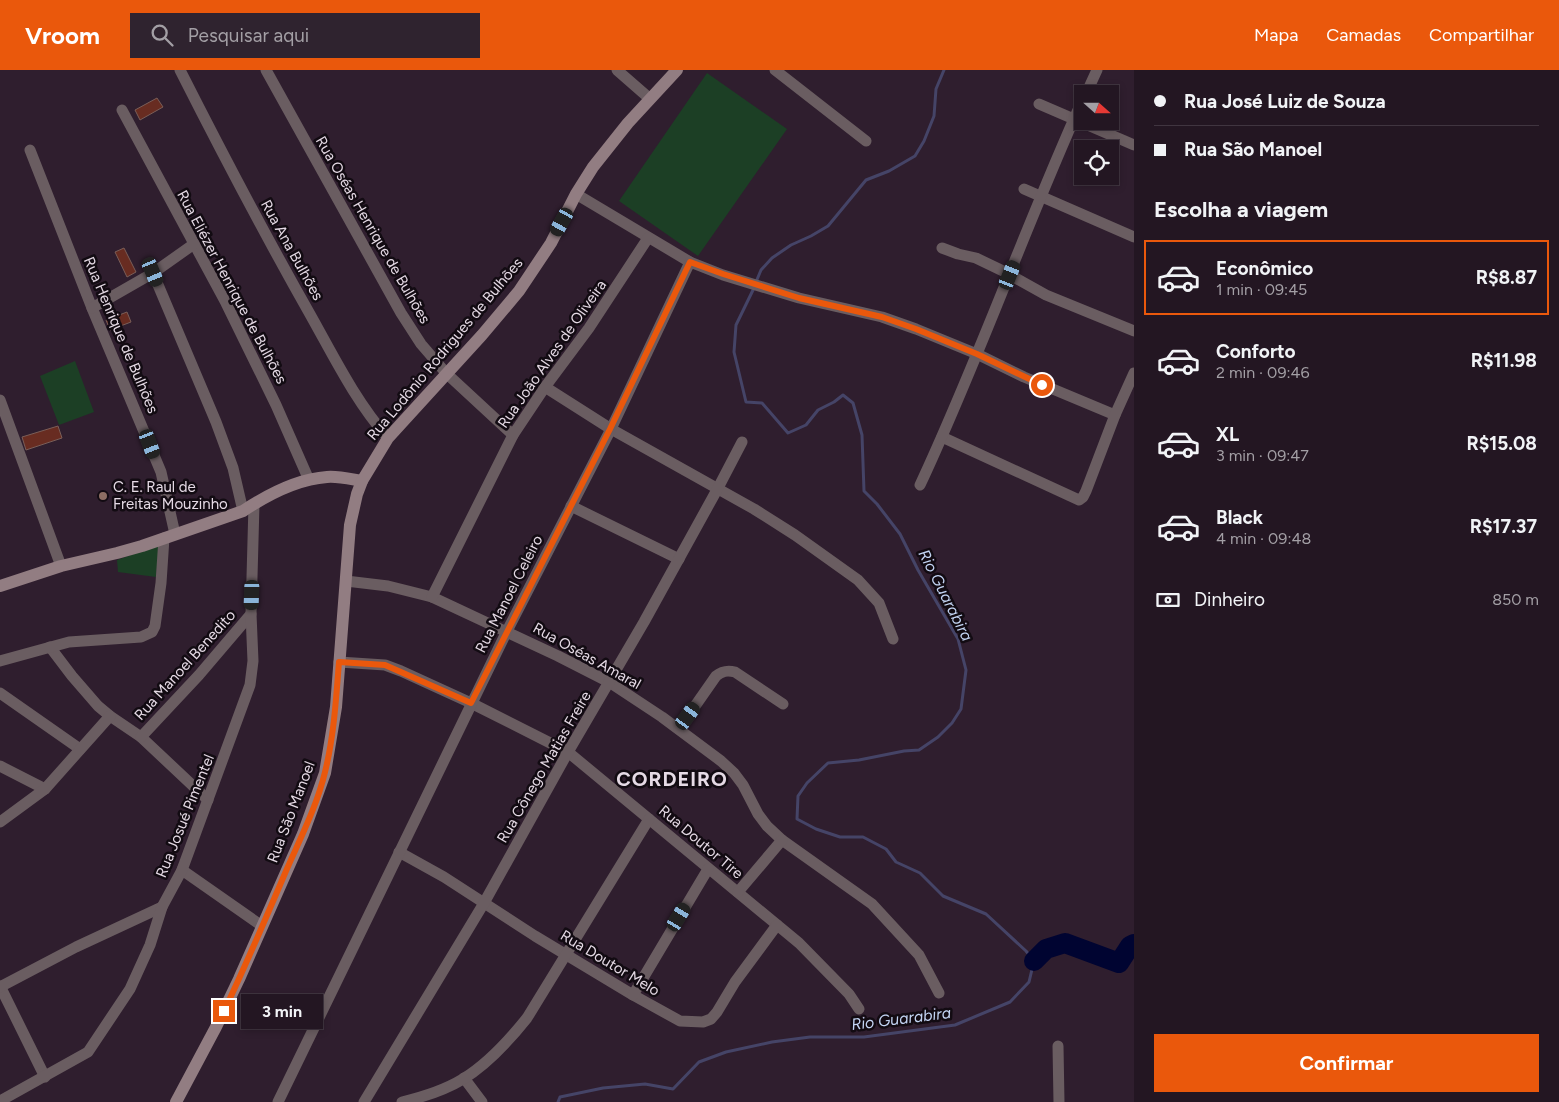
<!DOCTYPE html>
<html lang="pt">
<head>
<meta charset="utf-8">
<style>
	body { margin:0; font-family:Figtree,sans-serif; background:#2f232f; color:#f1f3f6; height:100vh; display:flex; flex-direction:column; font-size:19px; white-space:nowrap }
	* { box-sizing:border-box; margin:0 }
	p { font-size:16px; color:#a39fa5 }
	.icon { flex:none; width:28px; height:28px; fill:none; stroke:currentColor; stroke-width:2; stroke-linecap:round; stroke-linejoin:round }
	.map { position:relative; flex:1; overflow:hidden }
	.drawer { display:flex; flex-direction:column; background:#231622; width:425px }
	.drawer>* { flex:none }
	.guide { display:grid; align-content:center; height:110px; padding:0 20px; background:#231622 }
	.needle { width:32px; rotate:111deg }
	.tools { position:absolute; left:1074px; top:15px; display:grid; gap:10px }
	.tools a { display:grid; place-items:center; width:45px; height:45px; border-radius:0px; background:#231622; box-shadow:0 2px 8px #0003,0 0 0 1px #403540; font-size:25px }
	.end { position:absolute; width:22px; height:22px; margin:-11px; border:6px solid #ea580c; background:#fff; box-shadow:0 0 0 2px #fff }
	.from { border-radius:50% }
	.bubble { position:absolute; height:35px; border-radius:0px; background:#231622; box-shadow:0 2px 8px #0003,0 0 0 1px #403540; font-size:16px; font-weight:700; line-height:35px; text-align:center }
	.car { position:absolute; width:15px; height:30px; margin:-15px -8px; border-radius:6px; box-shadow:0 0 4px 1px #0007; background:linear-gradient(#222 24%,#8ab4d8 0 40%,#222 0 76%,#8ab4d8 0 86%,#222 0) }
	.guide b { display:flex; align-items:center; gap:18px; height:48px; font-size:19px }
	.guide b+b { border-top:1px solid #403540 }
	.guide i { width:12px; height:12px; background:#f1f3f6 }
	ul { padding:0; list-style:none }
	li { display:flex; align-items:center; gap:15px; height:75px; margin:0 10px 8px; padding:0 10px; border:2px solid transparent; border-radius:0px }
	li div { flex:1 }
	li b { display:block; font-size:19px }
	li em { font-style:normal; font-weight:700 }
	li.active { border-color:#ea580c }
	li>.icon { width:45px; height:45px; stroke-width:1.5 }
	h2 { padding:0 20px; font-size:22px; line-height:60px }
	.pay { display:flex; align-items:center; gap:12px; height:55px; padding:0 20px; font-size:19px }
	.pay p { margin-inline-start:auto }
	.cta { display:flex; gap:10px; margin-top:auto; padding:10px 20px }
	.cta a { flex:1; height:58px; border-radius:0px; background:#ea580c; color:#fff; font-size:20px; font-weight:700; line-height:58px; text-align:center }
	header { display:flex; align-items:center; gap:30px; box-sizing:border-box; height:70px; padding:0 25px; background:#ea580c; color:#fff }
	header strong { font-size:24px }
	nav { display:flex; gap:28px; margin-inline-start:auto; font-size:18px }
	.search { width:350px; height:45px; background:#2f232f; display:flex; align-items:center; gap:12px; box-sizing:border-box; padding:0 18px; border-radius:0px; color:#a39fa5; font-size:19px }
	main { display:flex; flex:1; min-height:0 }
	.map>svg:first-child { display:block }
</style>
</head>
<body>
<header>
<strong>Vroom</strong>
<div class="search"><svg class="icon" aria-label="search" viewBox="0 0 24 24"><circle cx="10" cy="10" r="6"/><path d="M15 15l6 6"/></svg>Pesquisar aqui</div>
<nav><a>Mapa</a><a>Camadas</a><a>Compartilhar</a></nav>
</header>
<main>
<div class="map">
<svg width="1134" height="1032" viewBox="0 0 1134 1032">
	<rect width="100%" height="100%" fill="#2f1e2e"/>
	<g fill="#1c3f25">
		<path d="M707,3L787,59L698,186L619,131Z"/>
		<path d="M75,291L94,342L59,355L40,306Z"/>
		<path d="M159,475L156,507L118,502L117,490Z"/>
	</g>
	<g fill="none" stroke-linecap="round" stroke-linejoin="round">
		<g stroke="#454467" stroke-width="3">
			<path d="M756,212L761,200L772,188L791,175L811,166L828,156L866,110L889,101L915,86L924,71L934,46L936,19L944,0"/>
			<path d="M558,1032L560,1027L603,1018L645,1014L673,1019L699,992L726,982L772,972L810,967H864L955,955L1010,932L1029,912L1034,891L1026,881L986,844L943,826L920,803L896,792L886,779L863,767H840L816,759L797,749L798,726L807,713L828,693L859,690L904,681L919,680L938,667L952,653L961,639L966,600L958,569L918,500L900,464L877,434L864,421L862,365L853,333L843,325L834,332L818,340L806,355L788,363L762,333L746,332L734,282L736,255L754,218"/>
		</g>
		<path stroke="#000431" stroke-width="20" d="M1034,891L1046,879L1065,873L1119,893L1130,876L1134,874"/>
	</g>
	<g fill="#682c21" stroke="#7a5e58">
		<path d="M157,28L163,37L140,50L135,40Z"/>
		<path d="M124,178L136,202L127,207L115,182Z"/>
		<path d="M127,242L131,252L110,260L106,250Z"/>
		<path d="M58,356L62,368L26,380L22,367Z"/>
	</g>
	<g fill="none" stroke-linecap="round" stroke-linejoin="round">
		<g stroke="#6a5d61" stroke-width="11">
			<path d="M180,0C222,83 265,165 311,246C334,287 356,332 388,368"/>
			<path d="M266,0L401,243L421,274L446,303L513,365"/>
			<path d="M617,0L649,28"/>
			<path d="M775,0L866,71"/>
			<path d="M1086,24L1097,0"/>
			<path d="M1039,34L1134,75"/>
			<path d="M122,40L226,233L276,335L309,410"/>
			<path d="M30,80L92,238L161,402L175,464"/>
			<path d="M1024,119L1134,167"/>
			<path d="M576,124L690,192L723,205L799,228L882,247L916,259L977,284L1024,307L1115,345"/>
			<path d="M942,178L958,184L976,188L1003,201L1046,225L1134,261"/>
			<path d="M153,203L216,352L233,398L243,441"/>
			<path d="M92,238L153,203L194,174"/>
			<path d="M545,317L611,359L754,439L795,465L858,510L879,533L893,569"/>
			<path d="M0,330L61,496"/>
			<path d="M942,367L1079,430L1083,427L1086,421L1115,345L1134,303"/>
			<path d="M920,415C979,289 1025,157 1082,31"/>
			<path d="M571,436L679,489"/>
			<path d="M346,511L388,516L432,527L558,586L609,612L662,647L721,691L734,703L743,715L758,744L767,756L782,770L872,834L919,885L939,923"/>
			<path d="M432,527L513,365L545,317L589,258L648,168"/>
			<path d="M50,577L72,606L98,636L110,646L141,667L208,730"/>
			<path d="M0,591L69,572L141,567L152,562L155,556L161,513L164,468"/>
			<path d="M339,592L385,595L401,601L471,633L568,682L799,873L849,924L859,939"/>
			<path d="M0,623L80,679"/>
			<path d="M679,659L716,606C722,601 727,600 735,602L783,634"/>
			<path d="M141,667L199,605L251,544"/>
			<path d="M0,696L45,719"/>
			<path d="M0,752L45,719L110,646"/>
			<path d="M399,782L444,807L535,866L633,925L680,951L703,952L711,949L717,942L735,912L777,855"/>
			<path d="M182,800L262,856"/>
			<path d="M738,822L782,770"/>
			<path d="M0,916L45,1007"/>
			<path d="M0,917L76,877L162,837"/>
			<path d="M633,925L708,799"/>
			<path d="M1058,976L1059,1032"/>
			<path d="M464,1008L482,1032"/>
			<path d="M0,1031L88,982L130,919L150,875L162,837L182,800L250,615L253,591L251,544L254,434"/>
			<path d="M278,1032L507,561L611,359L690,192"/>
			<path d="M364,1032L484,833L568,682L644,552L718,418L742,372"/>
			<path d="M402,1032C423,1027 445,1020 463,1009C486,995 511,968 527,948L649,749"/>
		</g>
		<g stroke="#927d82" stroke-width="12">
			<path d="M0,516L61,496L117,483L142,476L243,441C267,425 298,409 327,407C338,406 350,409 362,411"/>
			<path d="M176,1032L216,957L239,909L303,764L325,703L336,637L350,455L357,424L362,411L388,368L482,265L519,221L551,173L576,124L593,97L628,53L677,0"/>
		</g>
	</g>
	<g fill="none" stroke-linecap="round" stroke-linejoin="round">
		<path stroke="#ea580c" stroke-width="6" d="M224,941C246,895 266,848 286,801C300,769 317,736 325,702C334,666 336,629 339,592L385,595L471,633L610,359L690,192L723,204L799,228L882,247L916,259L977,284L1042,315"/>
	</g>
	<circle fill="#8d6e63" stroke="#120b12" stroke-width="2" cx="103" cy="426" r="5"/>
	<g text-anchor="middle" stroke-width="5" stroke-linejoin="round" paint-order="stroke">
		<g font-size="15" fill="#e5dae5" stroke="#120b12">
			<text transform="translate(373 160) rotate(60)" y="5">Rua Oséas Henrique de Bulhões</text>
			<text transform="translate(292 180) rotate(61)" y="5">Rua Ana Bulhões</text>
			<text transform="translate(232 217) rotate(62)" y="5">Rua Eliézer Henrique de Bulhões</text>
			<text transform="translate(121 265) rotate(67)" y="5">Rua Henrique de Bulhões</text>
			<text transform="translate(445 279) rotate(-50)" y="5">Rua Lodônio Rodrigues de Bulhões</text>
			<text transform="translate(552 284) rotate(-55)" y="5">Rua João Alves de Oliveira</text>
			<text transform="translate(509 524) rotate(-63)" y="5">Rua Manoel Celeiro</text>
			<text transform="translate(587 586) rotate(29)" y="5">Rua Oséas Amaral</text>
			<text transform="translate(185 595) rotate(-48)" y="5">Rua Manoel Benedito</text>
			<text transform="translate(544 697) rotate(-60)" y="5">Rua Cônego Matias Freire</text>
			<text transform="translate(291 742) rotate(-69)" y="5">Rua São Manoel</text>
			<text transform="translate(185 746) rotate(-68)" y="5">Rua Josué Pimentel</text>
			<text transform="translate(701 772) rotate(40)" y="5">Rua Doutor Tire</text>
			<text transform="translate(610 893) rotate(31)" y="5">Rua Doutor Melo</text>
		</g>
		<g font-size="15" fill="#e5dae5" stroke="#120b12" text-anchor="start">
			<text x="113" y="422">C. E. Raul de<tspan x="113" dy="17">Freitas Mouzinho</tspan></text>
		</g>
		<g font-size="16" font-style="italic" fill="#c3d4f3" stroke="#120b12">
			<text transform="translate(946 525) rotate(63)" y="6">Rio Guarabira</text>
			<text transform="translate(901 948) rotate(-7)" y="6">Rio Guarabira</text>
		</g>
		<g font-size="20" font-weight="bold" letter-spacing="1" fill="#e5dae5" stroke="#120b12">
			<text x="672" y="716">CORDEIRO</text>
		</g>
	</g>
</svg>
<div class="tools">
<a><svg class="needle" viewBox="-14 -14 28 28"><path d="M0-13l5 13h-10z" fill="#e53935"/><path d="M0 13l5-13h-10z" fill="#a39fa5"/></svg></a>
<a><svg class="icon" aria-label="locate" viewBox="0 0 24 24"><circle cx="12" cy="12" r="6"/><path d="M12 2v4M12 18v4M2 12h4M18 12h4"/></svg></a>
</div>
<i class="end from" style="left:1042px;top:315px"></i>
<i class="end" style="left:224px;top:941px"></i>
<div class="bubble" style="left:241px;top:924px;width:82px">3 min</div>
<i class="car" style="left:562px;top:152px;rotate:209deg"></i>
<i class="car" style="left:153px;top:202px;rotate:157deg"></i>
<i class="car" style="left:1010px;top:205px;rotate:22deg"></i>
<i class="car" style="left:150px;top:374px;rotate:159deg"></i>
<i class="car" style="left:252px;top:525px;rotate:182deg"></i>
<i class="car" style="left:688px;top:646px;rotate:36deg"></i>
<i class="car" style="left:679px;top:847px;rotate:31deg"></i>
</div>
<section class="drawer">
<div class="guide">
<b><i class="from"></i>Rua José Luiz de Souza</b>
<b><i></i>Rua São Manoel</b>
</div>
<h2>Escolha a viagem</h2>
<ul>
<li class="active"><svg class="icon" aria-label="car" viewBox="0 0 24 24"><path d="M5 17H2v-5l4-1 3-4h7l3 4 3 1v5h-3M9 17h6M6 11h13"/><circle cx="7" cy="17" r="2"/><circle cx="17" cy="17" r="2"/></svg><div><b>Econômico</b><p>1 min · 09:45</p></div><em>R$8.87</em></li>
<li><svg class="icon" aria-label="car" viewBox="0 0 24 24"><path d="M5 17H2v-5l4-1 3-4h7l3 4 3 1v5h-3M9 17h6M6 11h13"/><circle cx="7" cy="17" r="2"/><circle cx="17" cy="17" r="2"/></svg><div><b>Conforto</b><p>2 min · 09:46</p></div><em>R$11.98</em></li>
<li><svg class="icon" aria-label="car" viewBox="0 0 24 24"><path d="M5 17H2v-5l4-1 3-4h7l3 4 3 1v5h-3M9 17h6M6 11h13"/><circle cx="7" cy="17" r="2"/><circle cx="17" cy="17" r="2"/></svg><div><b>XL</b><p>3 min · 09:47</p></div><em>R$15.08</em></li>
<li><svg class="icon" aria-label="car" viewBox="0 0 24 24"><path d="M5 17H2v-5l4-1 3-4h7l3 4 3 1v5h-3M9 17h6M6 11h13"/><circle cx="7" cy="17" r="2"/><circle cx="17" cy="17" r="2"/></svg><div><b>Black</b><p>4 min · 09:48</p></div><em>R$17.37</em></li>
</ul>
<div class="pay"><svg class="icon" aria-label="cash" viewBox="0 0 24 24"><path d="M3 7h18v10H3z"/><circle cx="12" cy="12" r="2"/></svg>Dinheiro<p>850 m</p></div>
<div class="cta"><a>Confirmar</a></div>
</section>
</main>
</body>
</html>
